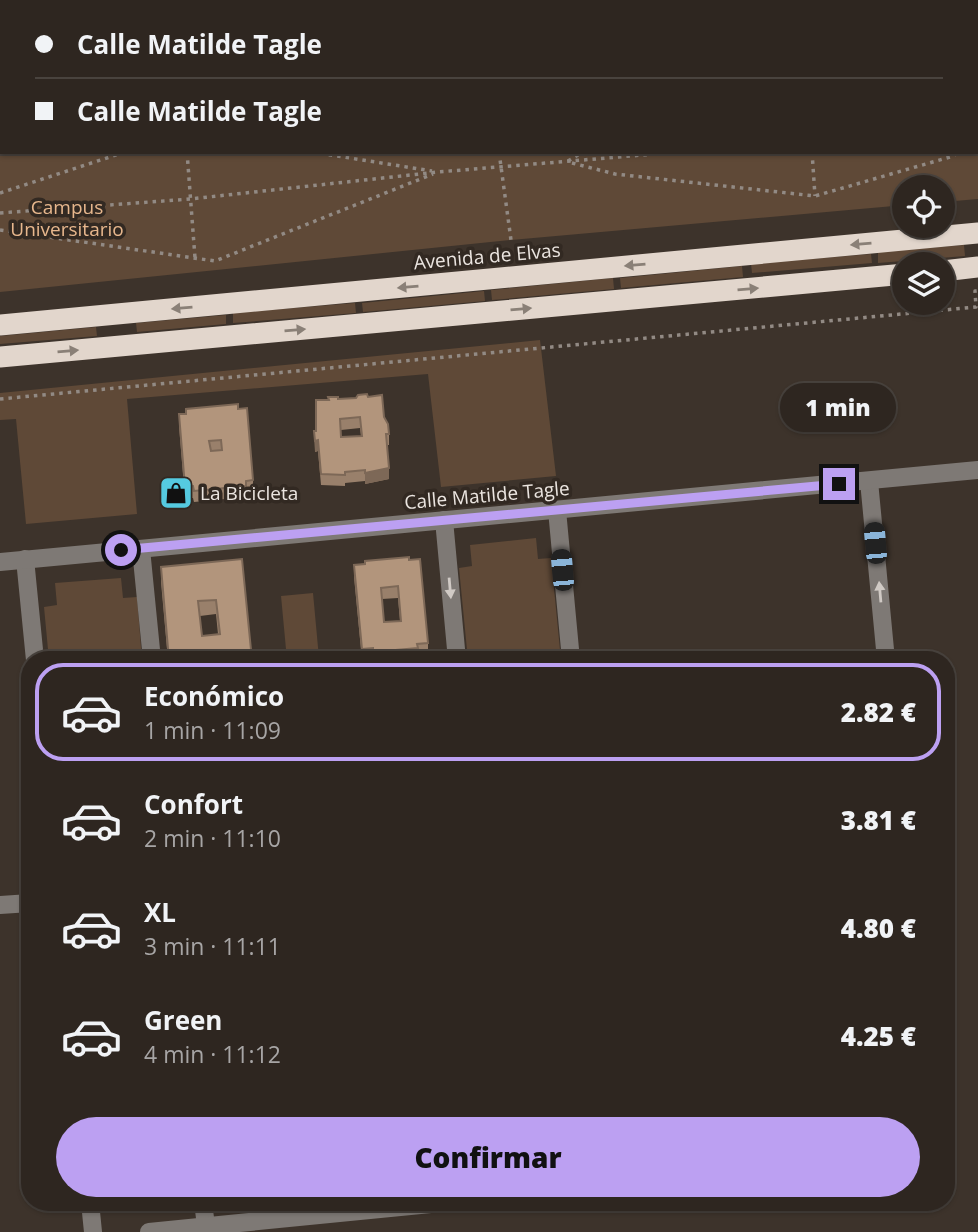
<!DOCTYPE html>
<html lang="es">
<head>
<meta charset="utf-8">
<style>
	body { margin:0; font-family:"Open Sans",sans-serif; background:#3a322d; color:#f1f3f6; height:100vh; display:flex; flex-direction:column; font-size:26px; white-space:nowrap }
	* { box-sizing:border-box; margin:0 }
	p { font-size:23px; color:#a7a5a5 }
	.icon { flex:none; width:38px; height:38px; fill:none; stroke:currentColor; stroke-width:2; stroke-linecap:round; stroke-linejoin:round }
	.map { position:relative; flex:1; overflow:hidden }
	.side { position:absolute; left:21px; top:651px; width:934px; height:560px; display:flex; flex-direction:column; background:#2e2620; border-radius:28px; box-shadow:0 2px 5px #0004,0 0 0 2px #49433e }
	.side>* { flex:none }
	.hud { position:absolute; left:0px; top:0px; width:978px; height:154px; box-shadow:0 2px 5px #0004,0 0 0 2px #49433e; display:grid; align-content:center; height:154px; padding:0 35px; background:#2e2620 }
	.tools { position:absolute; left:892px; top:175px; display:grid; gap:14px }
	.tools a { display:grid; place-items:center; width:63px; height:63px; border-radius:50%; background:#2e2620; box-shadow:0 2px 5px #0004,0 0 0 2px #49433e; font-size:35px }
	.end { position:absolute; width:32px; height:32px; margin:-16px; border:9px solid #bca0f2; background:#111; box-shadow:0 0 0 4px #111 }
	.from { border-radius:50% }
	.bubble { position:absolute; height:49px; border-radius:24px; background:#2e2620; box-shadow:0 2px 5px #0004,0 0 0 2px #49433e; font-size:23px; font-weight:800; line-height:49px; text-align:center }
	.car { position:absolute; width:21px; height:42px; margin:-21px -10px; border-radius:9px; box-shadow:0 0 5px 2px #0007; background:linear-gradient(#222 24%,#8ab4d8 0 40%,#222 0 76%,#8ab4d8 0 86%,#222 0) }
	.hud b { display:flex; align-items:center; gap:24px; height:66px; font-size:26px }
	.hud b+b { border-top:2px solid #49433e }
	.hud i { width:18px; height:18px; background:#f1f3f6 }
	ul { padding:12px 0 0; list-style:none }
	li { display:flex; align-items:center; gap:21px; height:98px; margin:0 14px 10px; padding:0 21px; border:4px solid transparent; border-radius:28px }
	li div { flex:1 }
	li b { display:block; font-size:26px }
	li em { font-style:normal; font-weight:800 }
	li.current { border-color:#bca0f2 }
	li>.icon { width:63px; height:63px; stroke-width:1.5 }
	.action { display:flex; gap:14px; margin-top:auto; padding:14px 35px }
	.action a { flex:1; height:80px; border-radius:42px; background:#bca0f2; color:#111; font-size:28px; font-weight:800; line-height:80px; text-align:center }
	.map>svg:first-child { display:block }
</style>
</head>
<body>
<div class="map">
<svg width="978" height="1232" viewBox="0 0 978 1232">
	<rect width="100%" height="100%" fill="#3d332b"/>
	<g fill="#5f4937">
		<path d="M696,0H954L949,2Z"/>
		<path d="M978,34V199L943,202V187H905V205L511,240L0,292V141H2V152H976Z"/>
		<path d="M964,245L965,256L878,263V252Z"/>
		<path d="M871,254L872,263L752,273L751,264Z"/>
		<path d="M742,266L743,277L621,288L620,278Z"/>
		<path d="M613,278L614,289L492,300L491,290Z"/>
		<path d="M484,291L485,301L363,312L362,303Z"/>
		<path d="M355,303L356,313L233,323V313Z"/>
		<path d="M226,315V324L137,332L136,323Z"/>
		<path d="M96,327L97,336L0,344V336Z"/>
		<path d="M540,340L556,476L441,487L428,374L127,399L137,514L26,524L16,419L0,420V393Z"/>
		<path d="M536,538L538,559L551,558L561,660H468L459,568L472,566L470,545Z"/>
		<path d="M121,578L123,598L137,597L142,660H49L44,607L57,605L55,583Z"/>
		<path d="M313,593L319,658L287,660L281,596Z"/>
		<path d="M110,1202H179V1206L110,1212Z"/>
	</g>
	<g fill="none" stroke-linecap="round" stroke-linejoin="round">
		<g stroke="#928a84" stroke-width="3.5" stroke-dasharray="3.5 5" stroke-linecap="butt">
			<path d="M45,0V2"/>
			<path d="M730,2L733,0"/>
			<path d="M976,99H978"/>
			<path d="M976,120L978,119"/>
			<path d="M976,144L978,143"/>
			<path d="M187,152L195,258"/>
			<path d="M312,152L432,171"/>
			<path d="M499,152L511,240"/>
			<path d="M812,152L815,196"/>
			<path d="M568,161L583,152"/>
			<path d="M572,163L615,174L815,196L950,157L960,152"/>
			<path d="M0,193L125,152"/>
			<path d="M0,213L190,199L438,172L679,152"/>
			<path d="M0,230L215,261L433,174"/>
			<path d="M0,399L976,307L975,291H978"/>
		</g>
		<g stroke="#7e7975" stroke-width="18">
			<path d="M278,0V2"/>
			<path d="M976,6H978"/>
			<path d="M0,115H2"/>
			<path d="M869,481L886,660"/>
			<path d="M557,510L571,660"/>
			<path d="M444,520L457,660"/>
			<path d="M141,549L152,660"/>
			<path d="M25,559L35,660"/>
			<path d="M0,562L978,470"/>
			<path d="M0,905L30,903"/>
			<path d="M90,1202L93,1232"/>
			<path d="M203,1202L206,1226"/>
			<path d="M149,1232L451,1202"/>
		</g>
		<g stroke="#e2d6cc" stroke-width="21">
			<path d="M943,271L978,267"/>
			<path d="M0,325L978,233"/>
			<path d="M0,357L905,274"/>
		</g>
	</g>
	<g fill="#99806b" fill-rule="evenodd">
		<rect x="442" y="0" width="195" height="2"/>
		<path d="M368,397L389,434V445H387L389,479L365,484V481L345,483V486L321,485L318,451L315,452L314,431H316L338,399ZM360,428L361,436L341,437V430Z"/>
		<path d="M238,409L253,480V492H246V497L194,502L193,498H185L179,426V414Z"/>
		<path d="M409,557L428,643V654L418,655V659L408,660H362L354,577V565ZM398,598L400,621L384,622L382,599Z"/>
		<path d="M242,559L252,660H168L161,582V567ZM216,614L218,634L202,636L200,616Z"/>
	</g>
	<g fill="#7d6857">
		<path d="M318,440V451L315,452V441Z"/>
		<path d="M389,468V479L365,484V473Z"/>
	</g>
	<g fill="#b2957c" stroke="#7d6857" stroke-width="2" fill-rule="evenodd">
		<path d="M442,0H611L592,2H442Z"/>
		<rect x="0" y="23" width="2" height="34"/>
		<path d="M367,394L368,397L382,395L384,417L388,424L389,434H386L389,468L365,473V470L345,472V475L321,474L318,440L315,441L314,431H316V400H329L328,397H338V399L356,398L358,395ZM360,417L362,436L341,437L340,419Z"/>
		<path d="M238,404V409L247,408L253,480L246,481V486L194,491L193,486L185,487L179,414H186V409ZM221,440L222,450L211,451L209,441Z"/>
		<path d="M409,557V560L420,559L428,643L417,644L418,648L373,652V648L362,649L354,565L365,564V561ZM398,586L401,621L384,622L381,588Z"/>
		<path d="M242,559L252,660H169L161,567ZM216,600L220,634L202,636L198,601Z"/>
	</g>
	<defs><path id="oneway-solid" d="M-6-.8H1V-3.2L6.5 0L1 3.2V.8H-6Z" transform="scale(1.75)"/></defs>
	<g fill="#8a8077">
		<use href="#oneway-solid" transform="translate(861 244) rotate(175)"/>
		<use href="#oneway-solid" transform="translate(635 265) rotate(175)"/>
		<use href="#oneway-solid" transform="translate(408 287) rotate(175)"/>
		<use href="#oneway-solid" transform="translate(748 289) rotate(-5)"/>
		<use href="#oneway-solid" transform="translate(182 308) rotate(175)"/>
		<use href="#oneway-solid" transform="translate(521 309) rotate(-5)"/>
		<use href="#oneway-solid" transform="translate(295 330) rotate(-5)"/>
		<use href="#oneway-solid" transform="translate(68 351) rotate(-5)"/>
	</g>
	<g fill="#d0cac5">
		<use href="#oneway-solid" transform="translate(450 588) rotate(85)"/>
		<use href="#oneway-solid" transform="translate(880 592) rotate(-95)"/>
	</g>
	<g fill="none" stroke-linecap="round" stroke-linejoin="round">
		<path stroke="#bca0f2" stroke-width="9" d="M121,550L839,484"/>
	</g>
	<defs>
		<symbol id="shop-square" viewBox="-11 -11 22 22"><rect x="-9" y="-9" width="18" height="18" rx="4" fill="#55cae0" stroke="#322922"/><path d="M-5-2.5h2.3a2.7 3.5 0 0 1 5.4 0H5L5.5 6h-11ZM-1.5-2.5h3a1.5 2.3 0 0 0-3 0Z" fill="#111"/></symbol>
	</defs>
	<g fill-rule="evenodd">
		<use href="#shop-square" x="157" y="474" width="38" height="38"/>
	</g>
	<g text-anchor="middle" stroke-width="7" stroke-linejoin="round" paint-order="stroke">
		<g font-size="19" fill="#e7b78d" stroke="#322922">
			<text x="67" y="214">Campus<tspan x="67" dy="22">Universitario</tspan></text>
		</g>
		<g font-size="19" fill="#ebe5e0" stroke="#322922">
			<text transform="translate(487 256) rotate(-5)" y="7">Avenida de Elvas</text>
			<text transform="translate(487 495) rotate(-5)" y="7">Calle Matilde Tagle</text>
		</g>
		<g font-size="19" fill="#ebe5e0" stroke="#322922" text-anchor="start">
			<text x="200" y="500">La Bicicleta</text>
		</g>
	</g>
</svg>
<div class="tools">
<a><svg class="icon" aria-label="locate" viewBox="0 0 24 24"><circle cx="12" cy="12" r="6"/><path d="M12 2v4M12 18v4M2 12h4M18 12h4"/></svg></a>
<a><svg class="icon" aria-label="layers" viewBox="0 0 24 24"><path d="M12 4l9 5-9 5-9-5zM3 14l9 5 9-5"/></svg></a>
</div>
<i class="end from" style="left:121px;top:550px"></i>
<i class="end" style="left:839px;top:484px"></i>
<div class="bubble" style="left:780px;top:383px;width:116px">1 min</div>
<i class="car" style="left:875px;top:543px;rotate:355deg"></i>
<i class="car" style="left:562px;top:570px;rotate:355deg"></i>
<div class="hud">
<b><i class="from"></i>Calle Matilde Tagle</b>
<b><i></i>Calle Matilde Tagle</b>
</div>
<section class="side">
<ul>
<li class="current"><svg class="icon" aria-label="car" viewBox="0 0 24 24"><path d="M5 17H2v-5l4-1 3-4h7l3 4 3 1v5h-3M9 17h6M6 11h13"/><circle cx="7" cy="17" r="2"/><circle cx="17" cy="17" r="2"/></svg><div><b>Económico</b><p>1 min · 11:09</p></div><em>2.82 €</em></li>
<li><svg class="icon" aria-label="car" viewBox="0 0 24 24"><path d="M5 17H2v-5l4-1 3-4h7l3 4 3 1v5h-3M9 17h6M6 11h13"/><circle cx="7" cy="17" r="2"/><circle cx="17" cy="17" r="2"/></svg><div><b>Confort</b><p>2 min · 11:10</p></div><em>3.81 €</em></li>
<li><svg class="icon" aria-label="car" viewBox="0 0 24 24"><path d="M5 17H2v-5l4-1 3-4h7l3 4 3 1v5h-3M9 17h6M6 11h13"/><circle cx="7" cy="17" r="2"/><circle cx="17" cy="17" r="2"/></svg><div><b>XL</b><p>3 min · 11:11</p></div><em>4.80 €</em></li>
<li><svg class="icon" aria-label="car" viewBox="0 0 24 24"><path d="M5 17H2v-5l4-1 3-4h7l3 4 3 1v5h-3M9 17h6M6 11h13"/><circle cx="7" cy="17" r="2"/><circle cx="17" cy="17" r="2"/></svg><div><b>Green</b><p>4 min · 11:12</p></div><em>4.25 €</em></li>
</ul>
<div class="action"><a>Confirmar</a></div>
</section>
</div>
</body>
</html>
